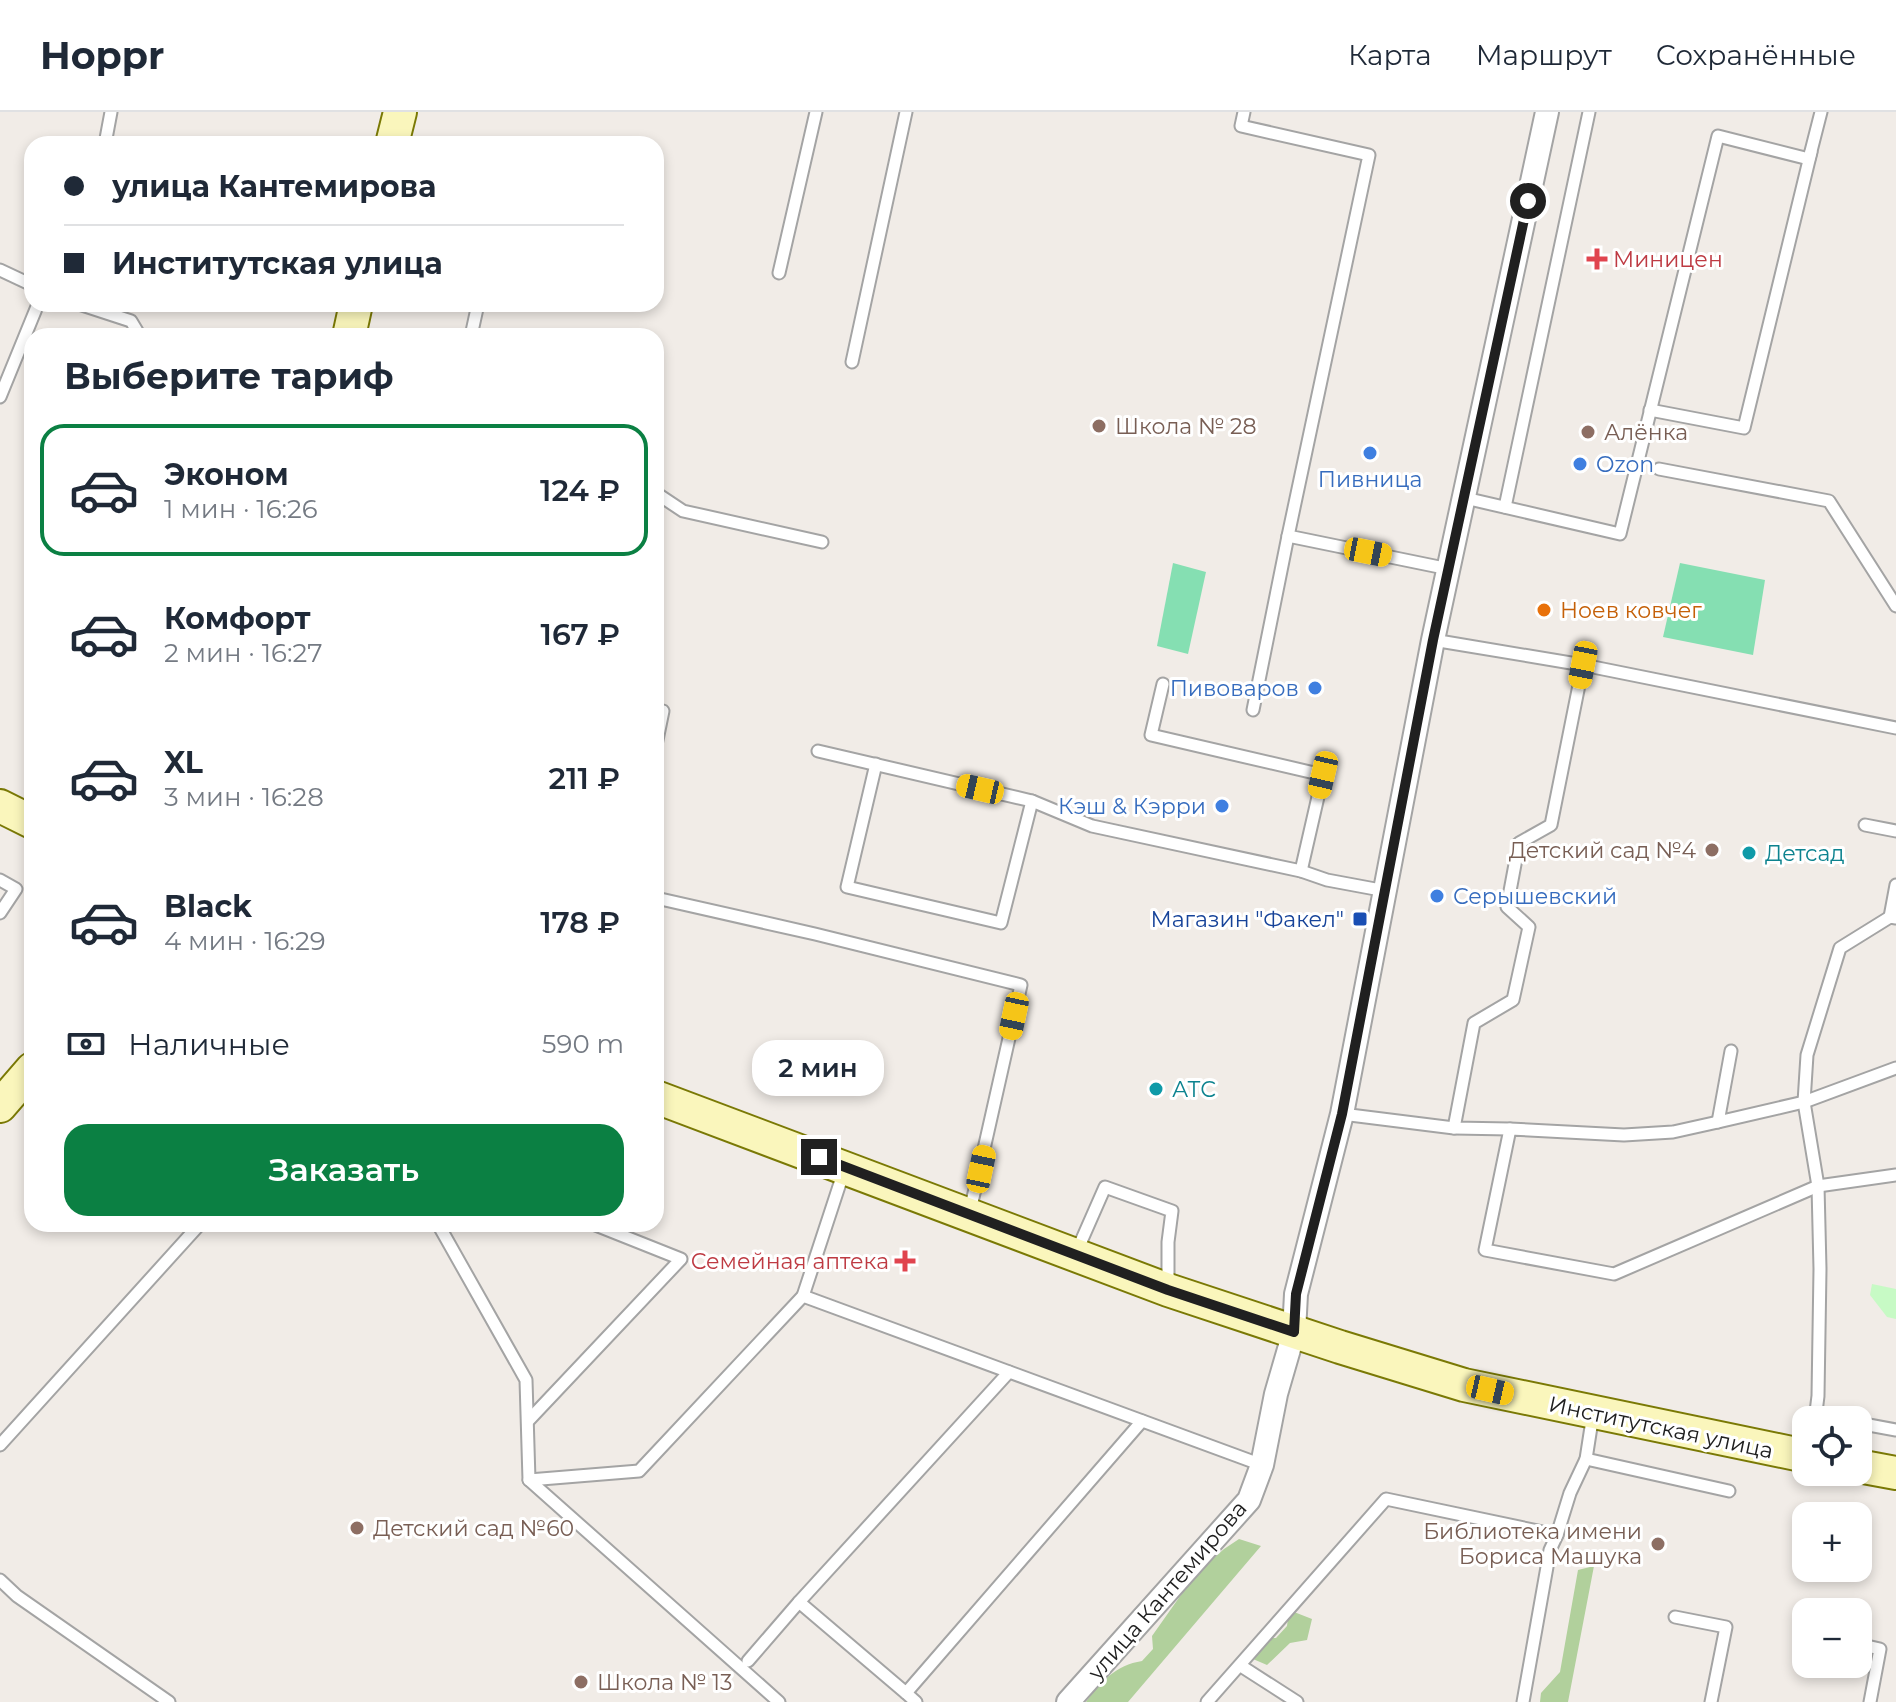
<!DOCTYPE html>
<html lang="ru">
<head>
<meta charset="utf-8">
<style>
	body { margin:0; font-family:Montserrat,sans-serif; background:#f2f2f3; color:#1f2937; height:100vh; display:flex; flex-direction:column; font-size:30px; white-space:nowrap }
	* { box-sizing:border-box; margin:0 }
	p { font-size:26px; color:#747a83 }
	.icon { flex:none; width:44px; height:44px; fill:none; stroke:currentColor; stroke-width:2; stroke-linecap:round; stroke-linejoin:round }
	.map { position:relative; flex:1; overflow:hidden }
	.sheet { position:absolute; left:24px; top:216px; width:640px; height:904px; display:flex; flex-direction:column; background:#fff; border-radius:24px; box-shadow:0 4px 12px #0003 }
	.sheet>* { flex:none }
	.hud { position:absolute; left:24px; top:24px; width:640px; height:176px; border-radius:24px; box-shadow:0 4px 12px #0003; display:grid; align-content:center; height:176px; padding:0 40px; background:#fff }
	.buttons { position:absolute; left:1792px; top:1294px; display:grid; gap:16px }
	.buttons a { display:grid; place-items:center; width:80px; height:80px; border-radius:16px; background:#fff; box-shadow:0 4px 12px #0003; font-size:40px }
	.end { position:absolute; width:36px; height:36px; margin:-18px; border:10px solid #202020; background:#fff; box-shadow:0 0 0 4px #fff }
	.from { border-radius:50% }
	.bubble { position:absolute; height:56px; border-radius:24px; background:#fff; box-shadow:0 4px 12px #0003; font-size:26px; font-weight:600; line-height:56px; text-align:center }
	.car { position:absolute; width:24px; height:48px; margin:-24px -12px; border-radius:10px; box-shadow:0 0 6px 2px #0007; background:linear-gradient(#f5c518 24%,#345 0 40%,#f5c518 0 76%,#345 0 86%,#f5c518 0) }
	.hud b { display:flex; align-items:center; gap:28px; height:76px; font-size:30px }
	.hud b+b { border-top:2px solid #e0e1e3 }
	.hud i { width:20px; height:20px; background:#1f2937 }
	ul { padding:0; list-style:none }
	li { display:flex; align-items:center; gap:24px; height:132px; margin:0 16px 12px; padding:0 24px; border:4px solid transparent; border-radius:24px }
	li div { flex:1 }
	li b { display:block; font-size:30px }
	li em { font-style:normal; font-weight:600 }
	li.active { border-color:#0b8043 }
	li>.icon { width:72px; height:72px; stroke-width:1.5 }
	h2 { padding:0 40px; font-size:36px; line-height:96px }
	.pay { display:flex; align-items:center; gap:20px; height:88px; padding:0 40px; font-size:30px }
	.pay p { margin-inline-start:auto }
	.cta { display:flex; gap:16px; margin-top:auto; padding:16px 40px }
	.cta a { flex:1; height:92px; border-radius:24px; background:#0b8043; color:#fff; font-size:32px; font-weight:600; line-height:92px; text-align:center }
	header { display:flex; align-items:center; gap:48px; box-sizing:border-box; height:112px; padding:0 40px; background:#fff; border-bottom:2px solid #e0e1e3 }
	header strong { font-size:38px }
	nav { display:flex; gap:44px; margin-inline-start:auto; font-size:28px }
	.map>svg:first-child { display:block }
</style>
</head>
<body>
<header>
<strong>Hoppr</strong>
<nav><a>Карта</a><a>Маршрут</a><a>Сохранённые</a></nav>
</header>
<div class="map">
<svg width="1896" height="1590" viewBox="0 0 1896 1590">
	<rect width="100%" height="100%" fill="#f1ece7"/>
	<g fill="#b1d09c">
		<path d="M1239,1427L1261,1434L1128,1590H1086C1100,1570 1116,1553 1142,1549L1153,1537L1152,1524L1195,1463L1224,1437Z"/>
		<path d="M1594,1454L1568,1590H1540L1541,1581L1560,1560L1578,1458Z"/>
		<path d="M1289,1498L1312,1507L1307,1528L1290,1531L1267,1553L1253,1547L1262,1526H1276L1287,1514Z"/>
	</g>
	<path fill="#c7fac5" d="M1872,1172L1896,1177V1207L1887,1205L1870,1183Z"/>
	<g fill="#85dfb2">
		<path d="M1173,451L1206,460L1188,542L1157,534Z"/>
		<path d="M1680,451L1765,468L1753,543L1663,525Z"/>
	</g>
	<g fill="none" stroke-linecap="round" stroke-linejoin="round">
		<defs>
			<g id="lane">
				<path d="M1244,0L1241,14L1369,43L1288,424L1449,457"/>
				<path d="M105,32L111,0"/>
				<path d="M0,158L32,173"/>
				<path d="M779,161L816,0"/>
				<path d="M79,192L131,209L140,224"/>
				<path d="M471,224L478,192"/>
				<path d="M852,250L906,0"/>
				<path d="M0,285L38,192"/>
				<path d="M1650,298L1744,316L1811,40"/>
				<path d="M1659,357L1829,389L1896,494"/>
				<path d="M656,381L683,399L822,430"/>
				<path d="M1465,386L1620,422L1718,24L1809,47L1821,0"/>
				<path d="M1505,395L1589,0"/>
				<path d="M1433,528L1583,553L1896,616"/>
				<path d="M1163,572L1151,623L1323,663L1301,759"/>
				<path d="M1253,598L1288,424"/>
				<path d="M656,633L663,599"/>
				<path d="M818,639L1032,689L1092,714L1301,759L1327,768L1386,779"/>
				<path d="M876,652L847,775L1001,811L1032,689"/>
				<path d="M1865,713L1896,719"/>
				<path d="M0,768L16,777L0,801"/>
				<path d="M656,786L815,822L1021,873L970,1099"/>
				<path d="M1890,805L1896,773"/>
				<path d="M1731,939L1718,1010L1804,990L1896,956"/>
				<path d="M1342,1002L1454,1016L1510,1017"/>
				<path d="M1718,1010L1673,1020L1624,1023L1510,1017L1485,1138L1614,1162L1818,1074L1896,1063"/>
				<path d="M1454,1016L1474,911L1513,888L1529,815L1507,795L1519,731L1551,713L1583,553"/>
				<path d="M844,1059L803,1184L1262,1353"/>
				<path d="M438,1112L526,1268L529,1368L779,1590"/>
				<path d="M1076,1141L1105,1075L1172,1099L1168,1130V1173"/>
				<path d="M1816,1302L1845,1308"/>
				<path d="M1815,1308L1818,1284L1820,1157L1818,1074L1804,990L1807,943L1840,836L1890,805L1896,806"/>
				<path d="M528,1309L681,1147L593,1112"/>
				<path d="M1858,1311L1896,1318"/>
				<path d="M0,1333L200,1112"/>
				<path d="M1586,1347L1729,1379"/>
				<path d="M529,1368L639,1359L803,1184"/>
				<path d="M0,1468L17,1484L169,1590"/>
				<path d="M799,1490L1009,1260"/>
				<path d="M1675,1505L1726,1515L1711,1590"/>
				<path d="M1858,1532L1880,1537L1870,1590"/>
				<path d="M748,1549L799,1490L906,1581L1142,1309"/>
				<path d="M1241,1554L1297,1590"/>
				<path d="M906,1581L916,1590"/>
				<path d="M1207,1590L1386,1387L1557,1423L1570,1381L1586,1347L1593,1302"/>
				<path d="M1523,1590L1550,1438L1557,1423"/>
			</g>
			<path id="street" d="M1068,1590L1249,1388L1262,1353L1276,1282L1294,1220L1296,1182L1342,1002L1433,528L1547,0"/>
			<g id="secondary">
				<path d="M392,32L400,0"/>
				<path d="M349,224L356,192"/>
				<path d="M0,694L32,710"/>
				<path d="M656,985L1168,1178L1340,1235L1464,1273L1806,1344"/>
				<path d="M0,994L32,957"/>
				<path d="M1858,1354L1896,1361"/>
			</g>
		</defs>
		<use href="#lane" stroke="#a4a4a4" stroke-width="15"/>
		<use href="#street" stroke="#a4a4a4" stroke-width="26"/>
		<use href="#secondary" stroke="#7a7905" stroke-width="36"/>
		<use href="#lane" stroke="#fff" stroke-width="11"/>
		<use href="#street" stroke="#fff" stroke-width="22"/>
		<use href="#secondary" stroke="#faf6bc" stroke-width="32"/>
	</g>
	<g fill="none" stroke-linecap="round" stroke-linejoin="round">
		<path stroke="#202020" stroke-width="10" d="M819,1045L1168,1178L1294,1220L1296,1182L1342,1002L1433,528L1528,89"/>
	</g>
	<g fill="#e0444e" stroke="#fff" stroke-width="3">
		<path d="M1593 135h8v8h8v8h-8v8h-8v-8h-8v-8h8z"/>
		<path d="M901 1137h8v8h8v8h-8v8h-8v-8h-8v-8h8z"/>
	</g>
	<g fill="#8d6e63" stroke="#fff" stroke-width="3">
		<circle cx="1099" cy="314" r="8"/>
		<circle cx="1588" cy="320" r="8"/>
		<circle cx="1712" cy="738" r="8"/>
		<circle cx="357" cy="1416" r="8"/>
		<circle cx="1658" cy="1432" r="8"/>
		<circle cx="581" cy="1570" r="8"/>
	</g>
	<g fill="#3f7fe0" stroke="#fff" stroke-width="3">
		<circle cx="1370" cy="341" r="8"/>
		<circle cx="1580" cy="352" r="8"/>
		<circle cx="1315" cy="576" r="8"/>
		<circle cx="1222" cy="694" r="8"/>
		<circle cx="1437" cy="784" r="8"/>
	</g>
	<circle fill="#e8710a" stroke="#fff" stroke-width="3" cx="1544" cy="498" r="8"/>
	<g fill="#0f9aa8" stroke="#fff" stroke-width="3">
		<circle cx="1749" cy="741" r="8"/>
		<circle cx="1156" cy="977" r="8"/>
	</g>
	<rect fill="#1a4fb4" stroke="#fff" stroke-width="3" x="1352" y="799" width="16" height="16" rx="4"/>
	<g text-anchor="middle" stroke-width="6" stroke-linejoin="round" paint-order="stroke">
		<g font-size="22" fill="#be3a42" stroke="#fff" text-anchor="start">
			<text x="1613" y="155">Миницен</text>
			<text x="889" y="1157" text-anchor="end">Семейная аптека</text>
		</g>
		<g font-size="22" fill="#785e54" stroke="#fff" text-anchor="start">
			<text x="1115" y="322">Школа № 28</text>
			<text x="1604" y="328">Алёнка</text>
			<text x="1696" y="746" text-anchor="end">Детский сад №4</text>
			<text x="373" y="1424">Детский сад №60</text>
			<text x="1642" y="1427" text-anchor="end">Библиотека имени<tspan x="1642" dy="25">Бориса Машука</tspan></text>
			<text x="597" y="1578">Школа № 13</text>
		</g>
		<g font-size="22" fill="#366cbe" stroke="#fff" text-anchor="start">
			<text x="1596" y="360">Ozon</text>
			<text x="1370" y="375" text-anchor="middle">Пивница</text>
			<text x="1299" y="584" text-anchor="end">Пивоваров</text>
			<text x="1206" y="702" text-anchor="end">Кэш &amp; Кэрри</text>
			<text x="1453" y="792">Серышевский</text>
		</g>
		<g font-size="22" fill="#c56008" stroke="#fff" text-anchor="start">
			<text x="1560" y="506">Ноев ковчег</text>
		</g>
		<g font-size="22" fill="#0d838f" stroke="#fff" text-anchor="start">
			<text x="1765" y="749">Детсад</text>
			<text x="1172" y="985">АТС</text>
		</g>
		<g font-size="22" fill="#164399" stroke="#fff" text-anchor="end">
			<text x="1344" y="815">Магазин "Факел"</text>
		</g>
		<g font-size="22" fill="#202020" stroke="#fff">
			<text transform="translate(1661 1315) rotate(12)" y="8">Институтская улица</text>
			<text transform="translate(1167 1478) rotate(-49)" y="8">улица Кантемирова</text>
		</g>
	</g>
</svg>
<div class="buttons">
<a><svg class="icon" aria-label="locate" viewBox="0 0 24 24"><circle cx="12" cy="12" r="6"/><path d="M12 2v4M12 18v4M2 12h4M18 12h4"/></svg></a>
<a>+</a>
<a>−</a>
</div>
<i class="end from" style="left:1528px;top:89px"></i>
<i class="end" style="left:819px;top:1045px"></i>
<div class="bubble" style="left:752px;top:928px;width:132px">2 мин</div>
<i class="car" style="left:1368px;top:440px;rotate:101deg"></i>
<i class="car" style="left:1583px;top:553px;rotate:191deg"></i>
<i class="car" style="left:1323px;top:663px;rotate:193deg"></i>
<i class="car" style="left:980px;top:677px;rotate:283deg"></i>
<i class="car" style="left:1014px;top:904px;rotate:192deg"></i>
<i class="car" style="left:981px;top:1057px;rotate:12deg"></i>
<i class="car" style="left:1490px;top:1278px;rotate:103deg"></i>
<div class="hud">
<b><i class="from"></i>улица Кантемирова</b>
<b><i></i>Институтская улица</b>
</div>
<section class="sheet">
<h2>Выберите тариф</h2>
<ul>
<li class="active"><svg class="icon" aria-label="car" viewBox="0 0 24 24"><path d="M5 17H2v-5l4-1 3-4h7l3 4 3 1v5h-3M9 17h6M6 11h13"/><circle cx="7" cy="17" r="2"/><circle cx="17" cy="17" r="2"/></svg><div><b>Эконом</b><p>1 мин · 16:26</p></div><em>124 ₽</em></li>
<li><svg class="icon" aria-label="car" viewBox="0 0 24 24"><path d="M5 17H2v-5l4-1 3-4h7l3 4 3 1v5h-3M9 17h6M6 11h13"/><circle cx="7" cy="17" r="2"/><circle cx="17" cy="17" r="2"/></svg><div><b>Комфорт</b><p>2 мин · 16:27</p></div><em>167 ₽</em></li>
<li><svg class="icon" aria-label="car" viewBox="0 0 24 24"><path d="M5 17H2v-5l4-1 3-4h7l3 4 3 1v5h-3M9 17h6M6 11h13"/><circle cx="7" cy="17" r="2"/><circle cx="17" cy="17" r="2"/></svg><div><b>XL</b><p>3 мин · 16:28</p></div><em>211 ₽</em></li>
<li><svg class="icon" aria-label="car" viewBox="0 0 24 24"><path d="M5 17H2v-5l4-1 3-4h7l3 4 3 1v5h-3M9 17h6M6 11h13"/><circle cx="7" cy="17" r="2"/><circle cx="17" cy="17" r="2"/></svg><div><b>Black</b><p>4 мин · 16:29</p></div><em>178 ₽</em></li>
</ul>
<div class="pay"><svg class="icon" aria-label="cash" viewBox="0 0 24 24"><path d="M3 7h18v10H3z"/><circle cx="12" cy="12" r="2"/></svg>Наличные<p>590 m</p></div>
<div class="cta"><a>Заказать</a></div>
</section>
</div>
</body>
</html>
